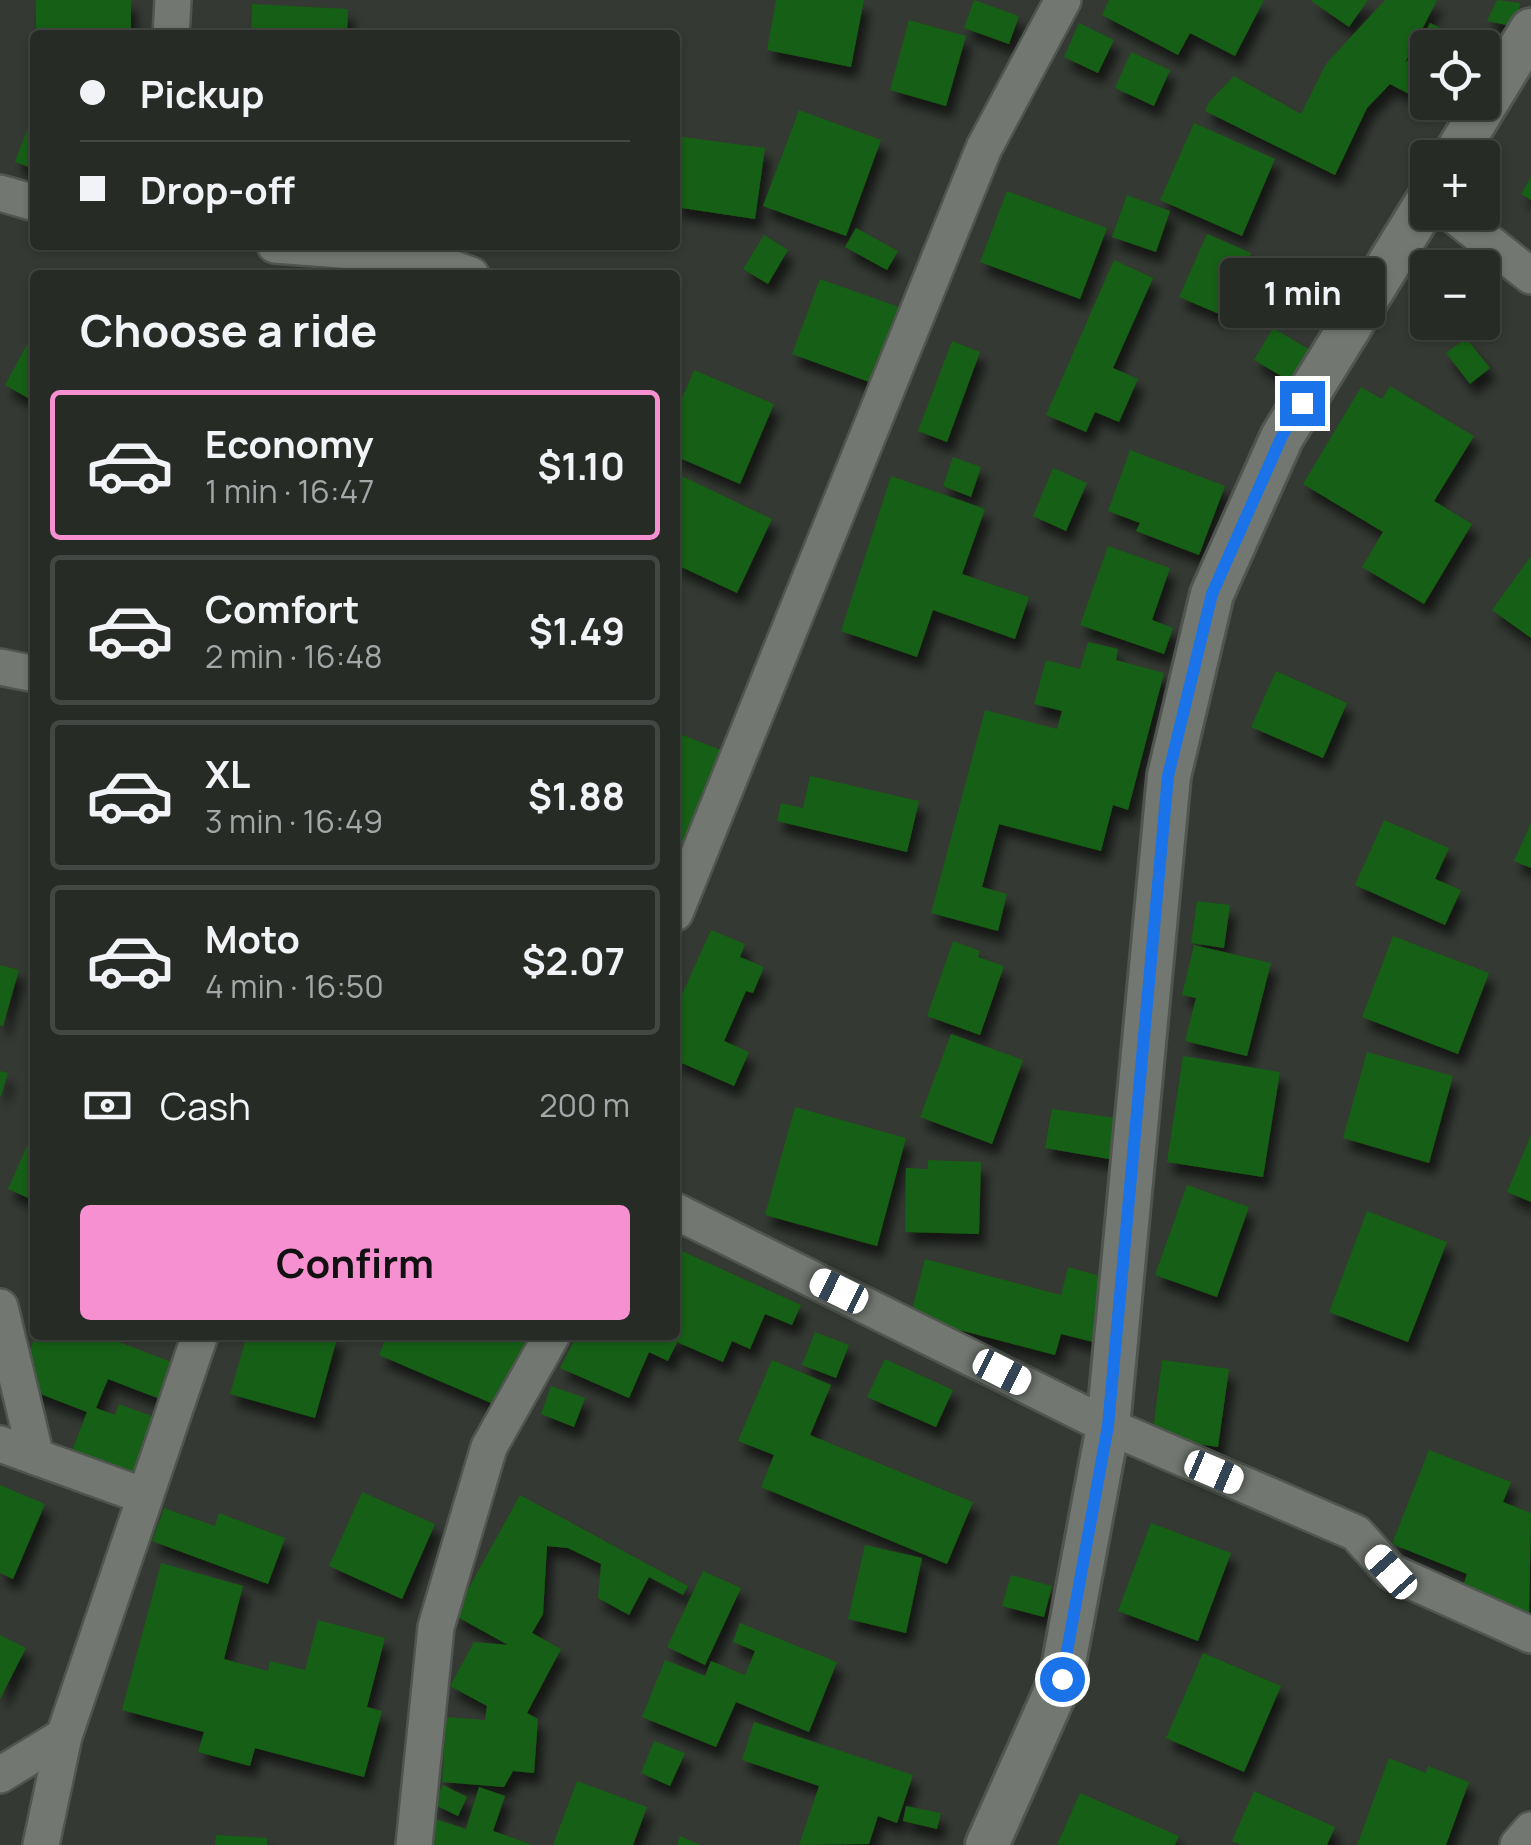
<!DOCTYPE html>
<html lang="en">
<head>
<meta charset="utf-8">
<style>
	body { margin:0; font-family:Manrope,sans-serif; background:#333732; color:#f1f3f6; height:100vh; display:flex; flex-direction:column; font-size:38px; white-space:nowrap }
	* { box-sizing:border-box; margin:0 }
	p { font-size:32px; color:#a4a7a7 }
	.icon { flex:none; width:55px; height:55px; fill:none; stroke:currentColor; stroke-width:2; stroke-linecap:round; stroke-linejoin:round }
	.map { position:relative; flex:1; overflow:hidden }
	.sheet { position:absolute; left:30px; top:270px; width:650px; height:1070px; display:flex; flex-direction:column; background:#272b26; border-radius:10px; box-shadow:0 2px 8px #0004,0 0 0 2px #434743 }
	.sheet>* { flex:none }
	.guide { position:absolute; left:30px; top:30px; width:650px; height:220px; border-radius:10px; box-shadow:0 2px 8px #0004,0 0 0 2px #434743; display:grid; align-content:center; height:220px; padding:0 50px; background:#272b26 }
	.fabs { position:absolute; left:1410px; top:30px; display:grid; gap:20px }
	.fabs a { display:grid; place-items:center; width:90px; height:90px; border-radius:10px; background:#272b26; box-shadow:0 2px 8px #0004,0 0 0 2px #434743; font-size:50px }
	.end { position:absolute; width:45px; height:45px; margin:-22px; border:12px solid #1a73e8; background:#fff; box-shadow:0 0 0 5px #fff }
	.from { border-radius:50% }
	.bubble { position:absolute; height:70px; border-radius:10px; background:#272b26; box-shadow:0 2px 8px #0004,0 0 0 2px #434743; font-size:32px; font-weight:700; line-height:70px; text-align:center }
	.car { position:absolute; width:30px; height:60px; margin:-30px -15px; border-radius:12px; box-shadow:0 0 8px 2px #0007; background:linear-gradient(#fff 24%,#345 0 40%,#fff 0 76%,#345 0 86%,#fff 0) }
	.guide b { display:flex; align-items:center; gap:35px; height:95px; font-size:38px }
	.guide b+b { border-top:2px solid #434743 }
	.guide i { width:25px; height:25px; background:#f1f3f6 }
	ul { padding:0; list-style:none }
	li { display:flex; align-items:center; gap:30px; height:150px; margin:0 20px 15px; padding:0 30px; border:5px solid #434743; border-radius:10px }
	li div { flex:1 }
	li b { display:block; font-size:38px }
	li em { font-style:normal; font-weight:700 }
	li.selected { border-color:#f690d0 }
	li>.icon { width:90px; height:90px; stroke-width:1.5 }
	h2 { padding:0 50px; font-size:45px; line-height:120px }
	.pay { display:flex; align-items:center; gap:25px; height:110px; padding:0 50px; font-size:38px }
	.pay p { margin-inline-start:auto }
	.primary-button { display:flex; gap:20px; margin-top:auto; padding:20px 50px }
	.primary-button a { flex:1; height:115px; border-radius:10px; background:#f690d0; color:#111; font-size:40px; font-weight:700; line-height:115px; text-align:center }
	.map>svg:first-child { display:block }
</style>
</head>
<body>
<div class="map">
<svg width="1531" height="1845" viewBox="0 0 1531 1845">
	<defs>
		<filter id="shadow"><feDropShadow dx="6" dy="11" stdDeviation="5" flood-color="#0009"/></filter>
	</defs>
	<rect width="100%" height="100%" fill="#343933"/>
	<g fill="#185f12" filter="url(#shadow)">
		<path d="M36,0H131V35H64V31H36Z"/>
		<path d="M776,0H864L851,67L767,50Z"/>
		<path d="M974,0L1019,16L1009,44L964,28Z"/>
		<path d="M1109,0H1264L1235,56L1190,33L1178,55L1102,15Z"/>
		<path d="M1310,0H1368L1349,27Z"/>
		<path d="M1385,0H1437L1405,63L1415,54L1430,23L1464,39L1472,48H1428V65L1424,63L1409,94L1390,84L1367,108L1335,175L1205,111L1209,102L1234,76L1301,114L1326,64Z"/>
		<path d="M1497,0L1520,3L1516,27L1487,21Z"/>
		<path d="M252,4L348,9L347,35H251Z"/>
		<path d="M909,20L966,36L946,106L890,90Z"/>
		<path d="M1079,23L1114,40L1098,73L1064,57Z"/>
		<path d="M1131,52L1170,70L1154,106L1115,88Z"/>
		<path d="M799,110L881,140L846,236L763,206Z"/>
		<path d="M1194,123L1275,159L1242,236L1160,200Z"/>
		<path d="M29,125L35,128V169L15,162Z"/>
		<path d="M675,136L765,148L755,219L675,207Z"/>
		<path d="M1531,177V200L1521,194Z"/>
		<path d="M1007,191L1107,228L1080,299L980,262Z"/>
		<path d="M1127,195L1170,211L1156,252L1112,237Z"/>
		<path d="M856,228L898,251L887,270L845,247Z"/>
		<path d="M1207,234L1251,253L1224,316L1179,297Z"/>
		<path d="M764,235L788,250L768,284L743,269Z"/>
		<path d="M1450,255L1467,268H1440Z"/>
		<path d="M1114,260L1153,278L1113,368L1138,379L1119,422L1095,412L1086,432L1046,415Z"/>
		<path d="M820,279L899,307L872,383L792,354Z"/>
		<path d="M1273,328L1319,355L1300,387L1254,360Z"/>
		<path d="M35,330V402L5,385Z"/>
		<path d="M1466,338L1490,368L1470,384L1446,353Z"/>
		<path d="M952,341L980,352L947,442L918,431Z"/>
		<path d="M694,370L774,404L740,484L675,456V415Z"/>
		<path d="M1390,386L1474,436L1434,501L1472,524L1424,604L1362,567L1383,532L1303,484L1361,387L1382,399Z"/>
		<path d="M1130,450L1225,486L1199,555L1136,531L1140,523L1108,511Z"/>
		<path d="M953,457L981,467L971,497L943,486Z"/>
		<path d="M1053,468L1087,483L1066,531L1033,516Z"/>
		<path d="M675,473L772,519L737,593L675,564Z"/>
		<path d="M891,476L985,509L962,574L1029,597L1015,639L933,610L917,657L841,631Z"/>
		<path d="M1108,546L1170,568L1152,620L1173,628L1164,654L1080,625Z"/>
		<path d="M1531,556V638L1492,610Z"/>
		<path d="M1088,642L1118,649L1116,660L1164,673L1128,810L1113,805L1101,851L999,824L982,887L1007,894L998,931L931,913L985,710L1057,729L1062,711L1034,704L1046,660L1080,669Z"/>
		<path d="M1276,671L1347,703L1323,758L1251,727Z"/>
		<path d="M675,732L731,754L691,860L675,853Z"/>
		<path d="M810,776L919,801L907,852L777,821L781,803L803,808Z"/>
		<path d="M1384,820L1449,848L1435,879L1461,890L1445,925L1355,885Z"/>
		<path d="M1531,823V868L1514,861Z"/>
		<path d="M1197,901L1230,905L1224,948L1191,943Z"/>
		<path d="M711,930L745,944L740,957L764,967L753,993L746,991L724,1041L749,1052L734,1086L675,1060V1010Z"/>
		<path d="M1393,936L1489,973L1458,1054L1362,1017Z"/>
		<path d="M953,941L980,951L978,957L1004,966L980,1035L927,1016Z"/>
		<path d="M1194,945L1271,963L1247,1056L1185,1041L1196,998L1182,995Z"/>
		<path d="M0,965L19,970L3,1026L0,1025Z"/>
		<path d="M951,1034L1023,1060L992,1144L920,1117Z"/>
		<path d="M1367,1052L1453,1076L1429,1163L1343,1138Z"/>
		<path d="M1183,1056L1280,1072L1263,1177L1167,1162Z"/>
		<path d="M0,1071L8,1073L1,1096H0Z"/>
		<path d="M795,1107L906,1138L877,1246L765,1215Z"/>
		<path d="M1052,1109L1116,1118L1109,1159L1045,1148Z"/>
		<path d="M35,1128V1201L8,1189Z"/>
		<path d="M1531,1135V1202L1507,1192Z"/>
		<path d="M928,1160L981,1162L979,1234L905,1232L906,1168L928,1169Z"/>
		<path d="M1187,1185L1249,1207L1217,1297L1155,1275Z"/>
		<path d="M1367,1211L1447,1242L1408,1342L1329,1312Z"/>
		<path d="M675,1248L801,1305L792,1325L765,1314L750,1349L732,1341L723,1362L677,1342L668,1361L649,1352L629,1398L560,1368L577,1335H675Z"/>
		<path d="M925,1259L1061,1295L1068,1267L1118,1281L1101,1344L1061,1334L1055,1355L910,1317Z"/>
		<path d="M815,1332L849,1345L836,1378L802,1365Z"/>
		<path d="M36,1335H100L174,1363L160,1399L108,1379L96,1408L115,1415L119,1404L157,1418L134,1480L70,1456L87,1412L17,1385Z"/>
		<path d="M247,1335H338L315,1418L230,1394Z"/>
		<path d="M387,1335H511L527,1342L498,1406L379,1355Z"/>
		<path d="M885,1359L953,1390L936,1427L867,1397Z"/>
		<path d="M772,1360L831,1385L810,1435L973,1502L947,1564L761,1487L774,1455L738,1441Z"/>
		<path d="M1162,1360L1229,1369L1218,1447L1152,1438Z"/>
		<path d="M551,1386L585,1398L574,1427L541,1414Z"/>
		<path d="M1429,1450L1511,1482L1503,1502L1531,1513L1529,1616L1462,1590L1467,1574L1392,1544Z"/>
		<path d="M0,1485L45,1504L13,1579L0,1573Z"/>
		<path d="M362,1492L435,1524L402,1599L329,1566Z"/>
		<path d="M520,1495L688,1586L683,1595L649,1577L629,1615L598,1598L601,1564L568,1548L547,1546L543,1614L532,1633L561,1649L527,1713L538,1719L534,1773L513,1771L504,1787L442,1782L446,1717L485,1720L487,1706L450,1686L474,1642L508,1645L454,1615Z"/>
		<path d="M164,1508L215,1526L219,1513L285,1538L268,1584L152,1541Z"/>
		<path d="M1151,1523L1231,1553L1198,1641L1118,1611Z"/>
		<path d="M865,1545L922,1558L906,1633L848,1619Z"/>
		<path d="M161,1563L243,1586L224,1659L268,1671L270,1661L305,1670L318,1620L385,1638L367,1707L382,1711L364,1777L255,1748L250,1766L198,1752L204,1732L122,1710Z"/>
		<path d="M703,1571L741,1588L705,1665L667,1647Z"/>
		<path d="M1011,1575L1052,1586L1044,1617L1002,1606Z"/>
		<path d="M740,1623L837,1662L809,1732L736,1702L716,1747L642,1717L665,1660L705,1676L711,1661L745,1675L755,1651L733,1642Z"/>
		<path d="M0,1635L26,1648L0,1699Z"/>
		<path d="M1203,1653L1281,1686L1244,1772L1166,1738Z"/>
		<path d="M754,1722L913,1775L897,1823L878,1816L869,1844L799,1845L819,1786L742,1760Z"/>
		<path d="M654,1741L685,1753L670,1786L641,1773Z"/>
		<path d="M1389,1758L1426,1773L1428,1766L1469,1782L1446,1845H1357Z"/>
		<path d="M577,1781L647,1807L633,1845H553Z"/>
		<path d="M443,1785L467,1797L458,1816L433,1804Z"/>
		<path d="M479,1787L505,1796L493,1831L533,1845H427L435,1819L466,1829Z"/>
		<path d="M1254,1791L1335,1827L1327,1845H1241L1232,1841Z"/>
		<path d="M1080,1793L1179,1836L1175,1845H1057Z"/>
		<path d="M906,1806L941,1813L937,1829L903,1821Z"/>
		<path d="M216,1835L267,1838V1845H215Z"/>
		<path d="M680,1836L701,1845H677Z"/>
	</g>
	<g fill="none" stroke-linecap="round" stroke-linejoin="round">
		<defs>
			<g id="minor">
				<path d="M171,35L173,0"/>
				<path d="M0,193L35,203"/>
				<path d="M1450,212L1531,276"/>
				<path d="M275,245L418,256L471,275"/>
				<path d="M0,667L35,674"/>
				<path d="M675,913L984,148L1063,0"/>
				<path d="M675,1211L1108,1426L1356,1533L1391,1572L1531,1635"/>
				<path d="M0,1307L36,1457"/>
				<path d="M0,1444L144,1496"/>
				<path d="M0,1775L64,1736"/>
				<path d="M41,1845L64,1736L200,1335"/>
				<path d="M414,1845L436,1627L489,1447L552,1335"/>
				<path d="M1518,1845L1531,1830"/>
			</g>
			<g id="tertiary">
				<path d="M1453,158L1531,30"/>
				<path d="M987,1845L1061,1679L1108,1426L1169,776L1212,594L1282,437L1428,200"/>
			</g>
		</defs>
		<use href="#minor" stroke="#505550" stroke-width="40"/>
		<use href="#tertiary" stroke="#505550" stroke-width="48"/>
		<use href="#minor" stroke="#727871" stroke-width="35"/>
		<use href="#tertiary" stroke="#727871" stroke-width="42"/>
	</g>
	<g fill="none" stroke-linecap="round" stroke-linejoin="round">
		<path stroke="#1a73e8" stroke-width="12" d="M1062,1679L1108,1426L1168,776L1212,594L1282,436L1302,403"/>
	</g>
</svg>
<div class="fabs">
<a><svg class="icon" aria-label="locate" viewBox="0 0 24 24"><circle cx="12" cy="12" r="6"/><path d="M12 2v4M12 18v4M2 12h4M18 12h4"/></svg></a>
<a>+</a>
<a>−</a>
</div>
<i class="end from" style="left:1062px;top:1679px"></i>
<i class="end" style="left:1302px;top:403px"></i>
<div class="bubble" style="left:1220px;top:258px;width:165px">1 min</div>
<i class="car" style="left:839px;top:1291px;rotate:296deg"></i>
<i class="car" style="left:1002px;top:1372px;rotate:117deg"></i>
<i class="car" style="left:1214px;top:1472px;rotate:113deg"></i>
<i class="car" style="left:1391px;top:1572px;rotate:318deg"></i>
<div class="guide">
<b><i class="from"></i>Pickup</b>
<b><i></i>Drop-off</b>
</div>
<section class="sheet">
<h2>Choose a ride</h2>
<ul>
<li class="selected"><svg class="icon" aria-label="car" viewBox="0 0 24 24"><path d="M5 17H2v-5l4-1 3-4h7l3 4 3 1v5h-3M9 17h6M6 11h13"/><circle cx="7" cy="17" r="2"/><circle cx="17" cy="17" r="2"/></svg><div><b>Economy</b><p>1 min · 16:47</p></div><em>$1.10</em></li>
<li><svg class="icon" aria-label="car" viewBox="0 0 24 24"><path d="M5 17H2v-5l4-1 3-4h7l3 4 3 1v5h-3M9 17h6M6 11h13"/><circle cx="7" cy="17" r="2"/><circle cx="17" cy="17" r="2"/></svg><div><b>Comfort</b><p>2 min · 16:48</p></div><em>$1.49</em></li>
<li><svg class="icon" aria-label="car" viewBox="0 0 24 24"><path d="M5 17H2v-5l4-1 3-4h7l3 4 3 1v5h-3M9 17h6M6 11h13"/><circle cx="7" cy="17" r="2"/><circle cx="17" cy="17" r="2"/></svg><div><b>XL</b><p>3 min · 16:49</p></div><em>$1.88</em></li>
<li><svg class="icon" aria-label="car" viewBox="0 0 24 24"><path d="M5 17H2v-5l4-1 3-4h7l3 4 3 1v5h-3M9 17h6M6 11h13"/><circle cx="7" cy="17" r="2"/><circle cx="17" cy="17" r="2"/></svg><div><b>Moto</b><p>4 min · 16:50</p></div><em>$2.07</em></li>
</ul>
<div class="pay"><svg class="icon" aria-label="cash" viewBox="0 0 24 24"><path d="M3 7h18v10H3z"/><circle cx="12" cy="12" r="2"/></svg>Cash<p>200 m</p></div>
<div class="primary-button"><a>Confirm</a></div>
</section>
</div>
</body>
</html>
